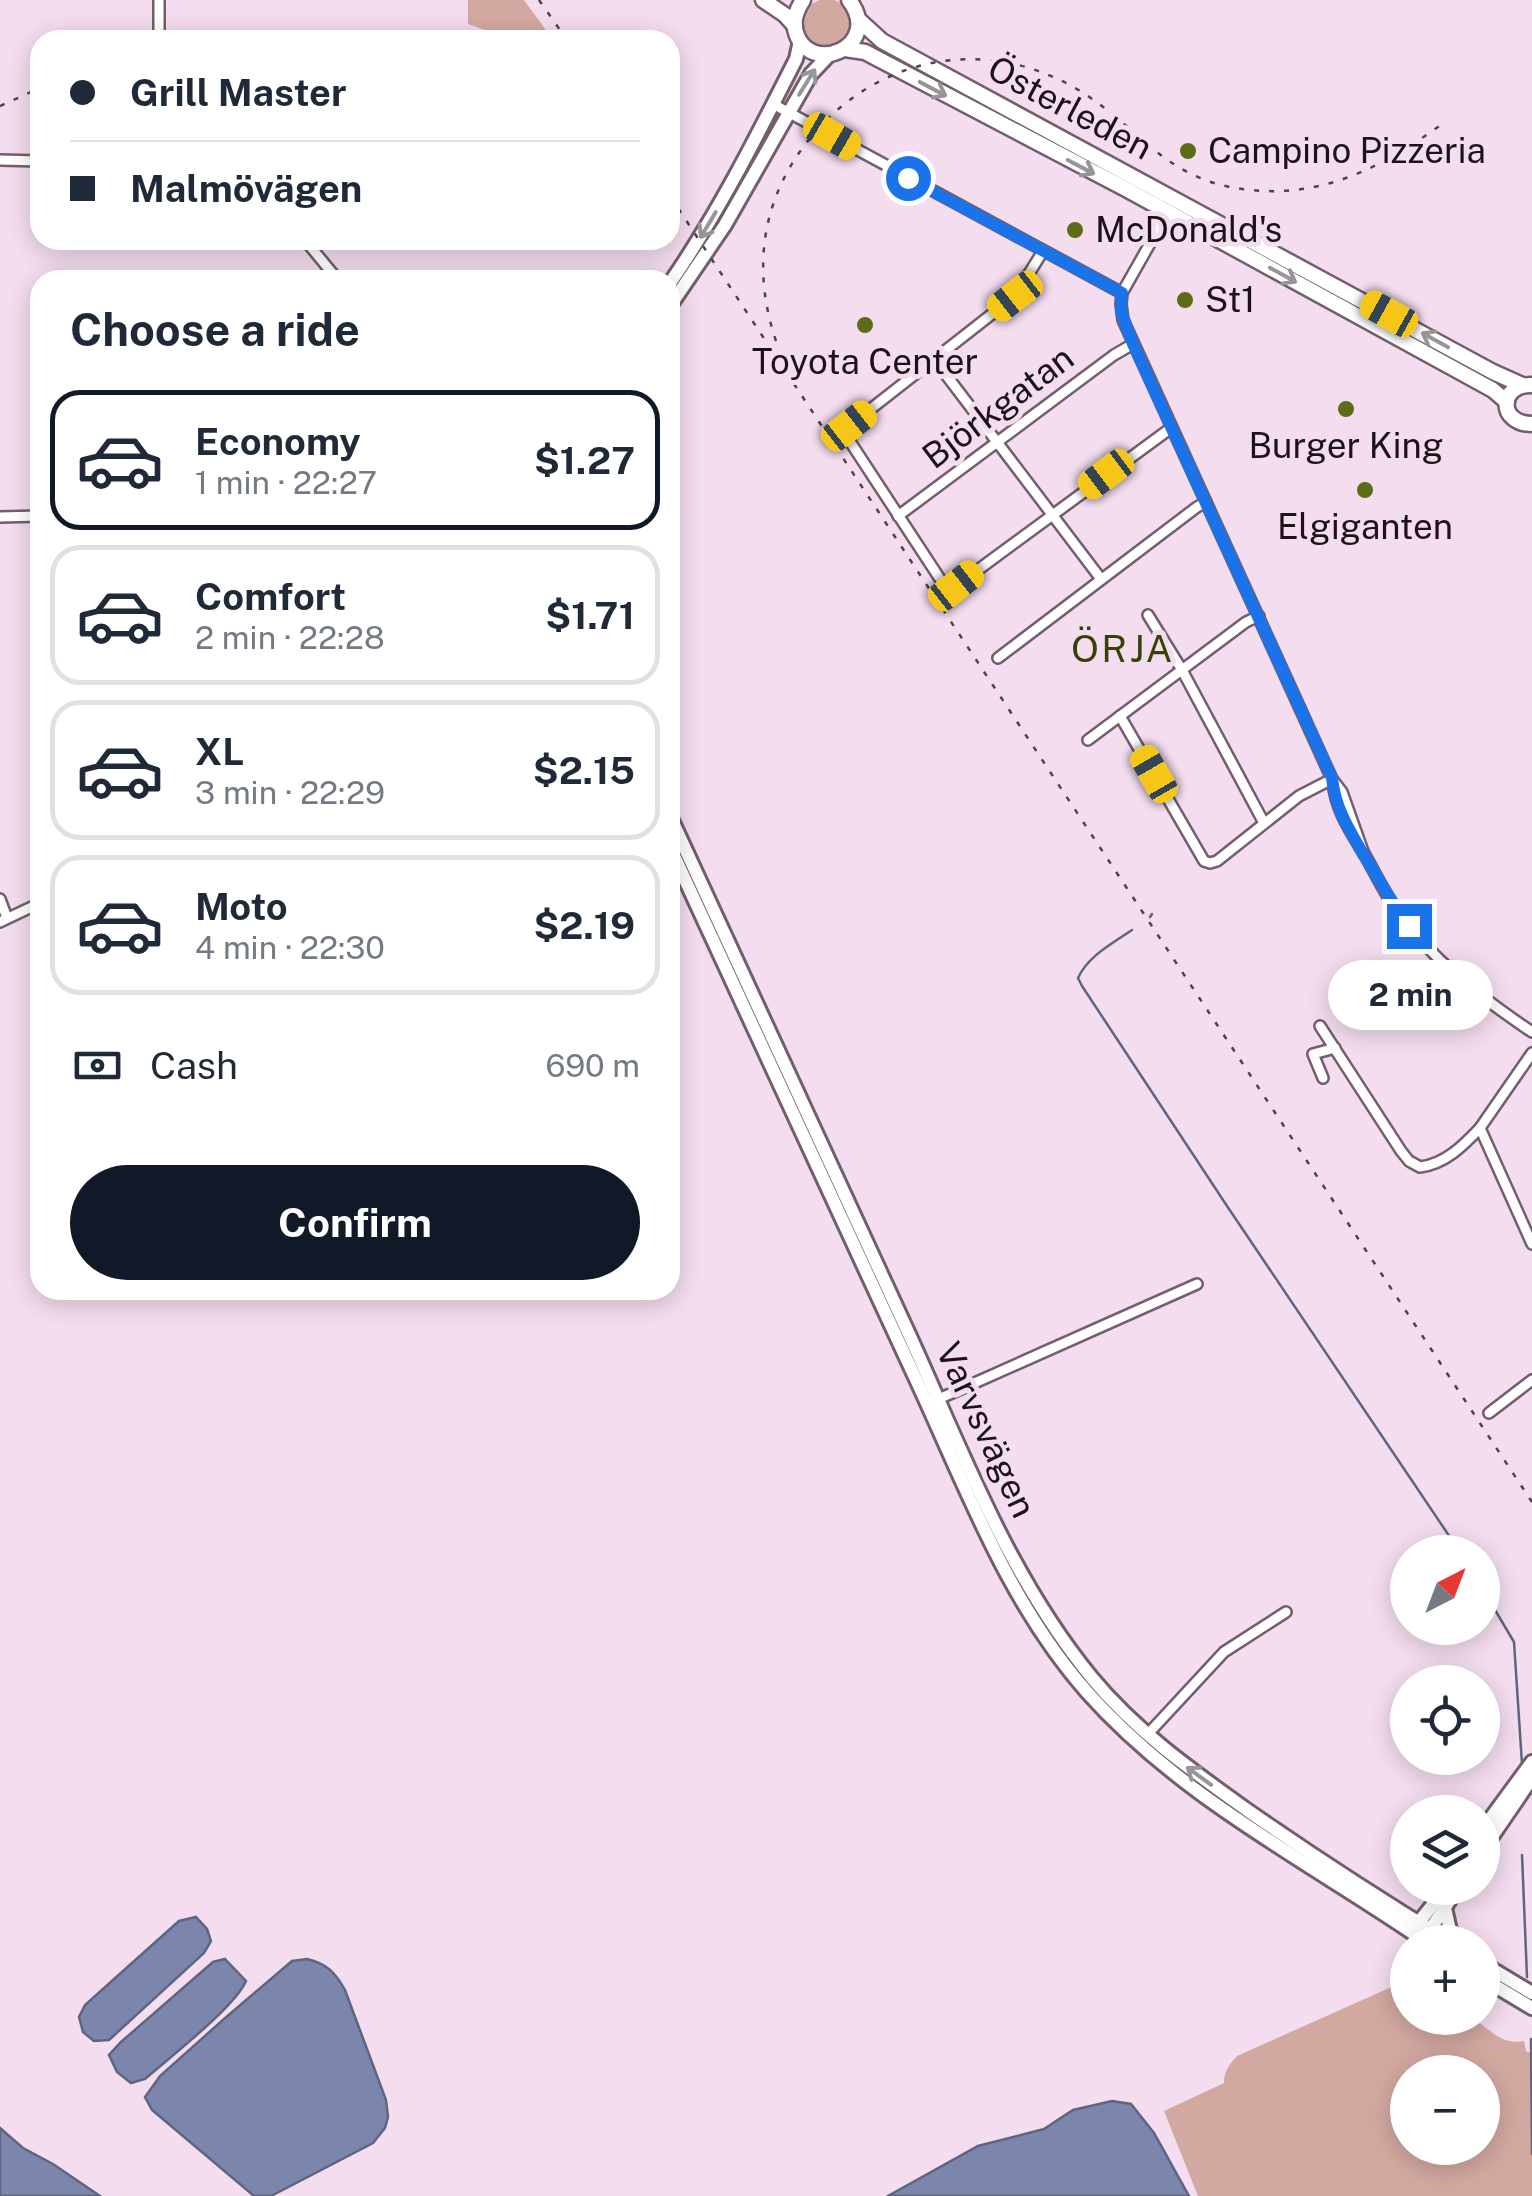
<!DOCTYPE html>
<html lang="en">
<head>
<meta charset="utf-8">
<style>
	body { margin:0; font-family:"Public Sans",sans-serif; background:#f6f6f7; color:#1f2937; height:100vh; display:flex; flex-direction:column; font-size:38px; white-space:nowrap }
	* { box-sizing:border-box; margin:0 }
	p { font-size:32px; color:#747a83 }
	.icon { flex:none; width:55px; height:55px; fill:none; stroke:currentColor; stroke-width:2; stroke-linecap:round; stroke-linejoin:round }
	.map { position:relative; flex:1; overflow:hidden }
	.drawer { position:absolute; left:30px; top:270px; width:650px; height:1030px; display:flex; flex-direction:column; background:#fff; border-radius:30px; box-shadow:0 5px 25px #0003 }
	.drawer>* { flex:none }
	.top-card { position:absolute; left:30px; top:30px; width:650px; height:220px; border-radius:30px; box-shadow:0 5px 25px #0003; display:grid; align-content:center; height:220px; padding:0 40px; background:#fff }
	.needle { width:65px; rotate:42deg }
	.fabs { position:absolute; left:1390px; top:1535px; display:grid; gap:20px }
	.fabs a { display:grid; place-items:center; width:110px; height:110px; border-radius:50%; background:#fff; box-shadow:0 5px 25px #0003; font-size:50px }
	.end { position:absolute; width:45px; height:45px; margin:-22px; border:12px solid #1a73e8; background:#fff; box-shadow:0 0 0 5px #fff }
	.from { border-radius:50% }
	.bubble { position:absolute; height:70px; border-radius:35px; background:#fff; box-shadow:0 5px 25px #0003; font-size:32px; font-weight:700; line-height:70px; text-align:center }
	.car { position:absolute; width:30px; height:60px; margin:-30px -15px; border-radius:12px; box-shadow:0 0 8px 2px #0007; background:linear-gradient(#f5c518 24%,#345 0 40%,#f5c518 0 76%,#345 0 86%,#f5c518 0) }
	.top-card b { display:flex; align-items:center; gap:35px; height:95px; font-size:38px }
	.top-card b+b { border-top:2px solid #e0e1e3 }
	.top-card i { width:25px; height:25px; background:#1f2937 }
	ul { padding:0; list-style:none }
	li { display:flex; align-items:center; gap:30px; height:140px; margin:0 20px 15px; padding:0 20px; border:5px solid #e0e1e3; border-radius:30px }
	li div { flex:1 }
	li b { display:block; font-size:38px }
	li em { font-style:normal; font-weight:700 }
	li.selected { border-color:#111827 }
	li>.icon { width:90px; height:90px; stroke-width:1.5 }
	h2 { padding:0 40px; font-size:45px; line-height:120px }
	.pay { display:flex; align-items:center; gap:25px; height:110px; padding:0 40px; font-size:38px }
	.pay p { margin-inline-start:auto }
	.primary-button { display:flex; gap:20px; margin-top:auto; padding:20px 40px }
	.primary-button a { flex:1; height:115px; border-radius:60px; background:#111827; color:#fff; font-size:40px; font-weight:700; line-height:115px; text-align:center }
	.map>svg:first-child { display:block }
</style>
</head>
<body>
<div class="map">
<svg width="1532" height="2196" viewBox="0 0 1532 2196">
	<rect width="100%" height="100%" fill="#f4ddef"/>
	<g fill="#d2a9a1" fill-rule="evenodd">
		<circle cx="827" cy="23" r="24"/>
		<path d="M468,0H524L553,40H513L468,24Z"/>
		<path d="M1407,1980L1408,2018C1426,2018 1447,2015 1466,2018C1487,2020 1494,2046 1524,2041L1526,2051L1532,2054V2196H1198L1164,2111L1224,2083C1224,2071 1229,2065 1237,2056ZM1482,2072V2148H1408V2072Z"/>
	</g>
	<g fill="#7c86ad" stroke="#5f6481" stroke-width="2.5">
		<path d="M196,1917L207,1929L211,1941L204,1953L109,2040L94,2041L83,2032L79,2017L85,2005L179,1921Z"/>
		<path d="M225,1959L246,1981C235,2007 170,2057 145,2079L131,2083L117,2072L109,2055L121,2042L213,1962Z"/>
		<path d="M307,1959C327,1964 335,1972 345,1990L386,2100L388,2117L385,2128L373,2143L271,2196H254L152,2110L145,2097L160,2076L224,2019L292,1961Z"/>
		<path d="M1112,2101L1131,2104L1154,2133L1189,2196H888L978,2146L1044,2129L1073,2110Z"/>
		<path d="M0,2128L23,2148L53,2164L100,2196H0Z"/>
	</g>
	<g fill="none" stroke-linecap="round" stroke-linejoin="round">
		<g stroke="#5f6481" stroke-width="2.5">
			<path d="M1150,917L1152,914"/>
			<path d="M1132,930C1113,943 1088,956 1078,978L1082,986L1227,1206L1460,1552"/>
			<path d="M1482,1588L1514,1642L1522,1764"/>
			<path d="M1522,1855L1527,1977"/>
			<path d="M1531,2039L1532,2154"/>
		</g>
		<defs>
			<g id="street">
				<path d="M159,0V40"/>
				<path d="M773,104L1122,293"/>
				<path d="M0,160L40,161"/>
				<path d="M1169,210L1122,293L1121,304L1123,320L1293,693L1332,779L1342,792L1364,854"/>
				<path d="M305,240L338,280"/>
				<path d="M1043,251L1015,296L849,426L846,431L847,437L944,585L950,588L956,586L1171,428"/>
				<path d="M934,359L1101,579"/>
				<path d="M898,516L1114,355L1133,344"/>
				<path d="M0,517L40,516"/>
				<path d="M1148,615L1182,670L1264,823"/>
				<path d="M998,658L1197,507L1206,502"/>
				<path d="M1120,716L1204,861L1210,863L1217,861L1299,796L1332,779"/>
				<path d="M1088,740L1246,622L1259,616"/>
				<path d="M1333,781C1335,808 1349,829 1363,852C1374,870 1382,889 1394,906C1430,959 1480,997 1532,1032"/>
				<path d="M0,899L7,918"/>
				<path d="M0,922L40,903"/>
				<path d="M1320,1026L1401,1151L1409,1161L1420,1167C1445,1164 1463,1146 1480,1128"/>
				<path d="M1532,1053L1480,1128L1532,1244"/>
				<path d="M1323,1078L1313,1054L1335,1048"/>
				<path d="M934,1401L1197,1284"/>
				<path d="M1489,1413L1532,1380"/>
				<path d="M1147,1735L1224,1652L1286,1612"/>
			</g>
			<g id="secondary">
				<path d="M670,283C719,212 757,136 796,59L800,41"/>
				<path d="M670,306L725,225L811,74L829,55"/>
				<path d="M670,816C749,988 829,1160 908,1332C962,1450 1008,1576 1092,1678C1136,1731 1191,1770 1247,1810C1313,1856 1381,1900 1450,1942"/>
				<path d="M670,847C752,1023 832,1199 914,1375C965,1484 1006,1600 1087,1692C1182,1799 1310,1862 1426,1942"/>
				<path d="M1482,1830L1532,1762"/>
				<path d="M1482,1851L1532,1778"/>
				<path d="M1445,1908L1450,1930L1462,1942"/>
				<path d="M1415,1927L1446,1888"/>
				<path d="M1427,1934L1458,1888"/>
				<path d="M1482,1963L1532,1993"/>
				<path d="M1482,1978L1532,2008"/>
			</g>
			<g id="primary">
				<path d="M763,0L785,15L795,26"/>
				<path d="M803,0C797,9 793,18 795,29C806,79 885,47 849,0"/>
				<path d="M859,20L882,41L1493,372L1522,385"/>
				<path d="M845,49L865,52L1126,189L1493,390L1507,402"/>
				<path d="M1532,385C1498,384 1498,424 1532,424"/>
			</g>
		</defs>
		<use href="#street" stroke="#725e6e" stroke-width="14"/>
		<use href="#secondary" stroke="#725e6e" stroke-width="18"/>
		<use href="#primary" stroke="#725e6e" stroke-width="19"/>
		<use href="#street" stroke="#fff" stroke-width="9"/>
		<use href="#secondary" stroke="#fff" stroke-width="12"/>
		<use href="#primary" stroke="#fff" stroke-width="14"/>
		<g stroke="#4e424b" stroke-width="2.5" stroke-dasharray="5 10" stroke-linecap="butt">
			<path d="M539,0L567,40"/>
			<path d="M211,40L438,36L481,40"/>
			<path d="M0,106L40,88"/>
			<path d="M670,196L1532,1502"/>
			<path d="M776,341C753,273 760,205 804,146C869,59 980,33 1075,88C1136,123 1163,179 1242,189C1323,200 1382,167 1445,122"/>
		</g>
	</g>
	<defs><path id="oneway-shaft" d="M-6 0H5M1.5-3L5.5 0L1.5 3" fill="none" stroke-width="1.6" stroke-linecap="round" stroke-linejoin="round" transform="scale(2.5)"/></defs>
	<g stroke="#989598">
		<use href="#oneway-shaft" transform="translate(807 82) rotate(-58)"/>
		<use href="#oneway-shaft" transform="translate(933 89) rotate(28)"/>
		<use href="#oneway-shaft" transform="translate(1081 167) rotate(28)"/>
		<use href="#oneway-shaft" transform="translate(708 225) rotate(121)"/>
		<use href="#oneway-shaft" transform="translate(1283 275) rotate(29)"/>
		<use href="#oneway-shaft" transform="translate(1435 340) rotate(-151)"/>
		<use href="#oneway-shaft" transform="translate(1199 1776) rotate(-144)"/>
	</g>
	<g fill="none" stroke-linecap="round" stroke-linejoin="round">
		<path stroke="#1a73e8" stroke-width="12" d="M908,178L1122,293L1121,311L1133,344L1332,778C1335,807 1348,828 1362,852C1378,877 1391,902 1409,926"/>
	</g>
	<g fill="#5c6c17" stroke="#f4ddef" stroke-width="4">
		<circle cx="1188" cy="151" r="10"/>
		<circle cx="1075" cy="230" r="10"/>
		<circle cx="1185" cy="300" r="10"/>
		<circle cx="865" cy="325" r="10"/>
		<circle cx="1346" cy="409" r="10"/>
		<circle cx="1365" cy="490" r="10"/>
	</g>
	<g text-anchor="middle" stroke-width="10" stroke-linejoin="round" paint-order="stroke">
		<g font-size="35" fill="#1b1319" stroke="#f4ddef">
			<text transform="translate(1070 108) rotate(28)" y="12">Österleden</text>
			<text transform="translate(998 407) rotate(-37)" y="12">Björkgatan</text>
			<text transform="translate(986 1430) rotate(65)" y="12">Varvsvägen</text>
		</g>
		<g font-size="35" fill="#1b1319" stroke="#f4ddef" text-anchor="start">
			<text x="1208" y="163">Campino Pizzeria</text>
			<text x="1095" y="242">McDonald's</text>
			<text x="1205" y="312">St1</text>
			<text x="865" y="374" text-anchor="middle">Toyota Center</text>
			<text x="1346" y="458" text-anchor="middle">Burger King</text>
			<text x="1365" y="539" text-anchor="middle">Elgiganten</text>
		</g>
		<g font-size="38" letter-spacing="2.5" fill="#374105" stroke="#f4ddef">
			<text x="1123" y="662">ÖRJA</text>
		</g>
	</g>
</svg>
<div class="fabs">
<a><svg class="needle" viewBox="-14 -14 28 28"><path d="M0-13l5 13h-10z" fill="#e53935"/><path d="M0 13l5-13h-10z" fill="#747a83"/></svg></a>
<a><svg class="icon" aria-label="locate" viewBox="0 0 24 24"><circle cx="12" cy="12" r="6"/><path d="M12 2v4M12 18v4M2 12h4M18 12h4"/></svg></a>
<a><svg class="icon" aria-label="layers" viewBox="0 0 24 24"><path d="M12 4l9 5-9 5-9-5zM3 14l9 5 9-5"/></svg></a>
<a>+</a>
<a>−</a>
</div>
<i class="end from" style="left:908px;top:178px"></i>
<i class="end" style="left:1409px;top:926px"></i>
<div class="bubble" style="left:1328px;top:960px;width:165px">2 min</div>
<i class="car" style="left:832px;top:136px;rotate:120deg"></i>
<i class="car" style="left:1015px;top:296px;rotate:232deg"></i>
<i class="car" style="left:1389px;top:314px;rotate:299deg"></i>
<i class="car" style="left:849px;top:426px;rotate:52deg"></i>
<i class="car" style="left:1106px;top:474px;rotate:233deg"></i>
<i class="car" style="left:956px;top:586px;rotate:52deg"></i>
<i class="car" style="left:1154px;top:774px;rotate:330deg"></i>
<div class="top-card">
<b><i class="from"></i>Grill Master</b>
<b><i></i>Malmövägen</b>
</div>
<section class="drawer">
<h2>Choose a ride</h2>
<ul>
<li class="selected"><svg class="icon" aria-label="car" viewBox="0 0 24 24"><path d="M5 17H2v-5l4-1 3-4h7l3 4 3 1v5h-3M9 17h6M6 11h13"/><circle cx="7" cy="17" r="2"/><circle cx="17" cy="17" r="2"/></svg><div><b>Economy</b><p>1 min · 22:27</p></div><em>$1.27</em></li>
<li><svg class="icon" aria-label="car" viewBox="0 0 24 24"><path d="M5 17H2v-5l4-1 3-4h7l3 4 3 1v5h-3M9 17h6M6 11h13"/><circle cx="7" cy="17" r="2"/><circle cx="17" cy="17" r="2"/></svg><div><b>Comfort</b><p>2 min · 22:28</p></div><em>$1.71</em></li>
<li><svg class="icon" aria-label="car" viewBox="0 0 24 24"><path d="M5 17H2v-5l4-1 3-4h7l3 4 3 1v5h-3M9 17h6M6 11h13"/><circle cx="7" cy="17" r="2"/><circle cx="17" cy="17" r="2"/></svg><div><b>XL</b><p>3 min · 22:29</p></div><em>$2.15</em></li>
<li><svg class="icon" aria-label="car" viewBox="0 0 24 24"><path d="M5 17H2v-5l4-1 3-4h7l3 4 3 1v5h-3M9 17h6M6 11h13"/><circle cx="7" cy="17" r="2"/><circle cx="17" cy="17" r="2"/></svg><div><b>Moto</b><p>4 min · 22:30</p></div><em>$2.19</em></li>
</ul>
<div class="pay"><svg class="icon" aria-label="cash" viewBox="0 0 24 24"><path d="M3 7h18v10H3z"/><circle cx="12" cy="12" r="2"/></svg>Cash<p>690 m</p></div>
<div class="primary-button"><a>Confirm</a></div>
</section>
</div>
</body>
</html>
